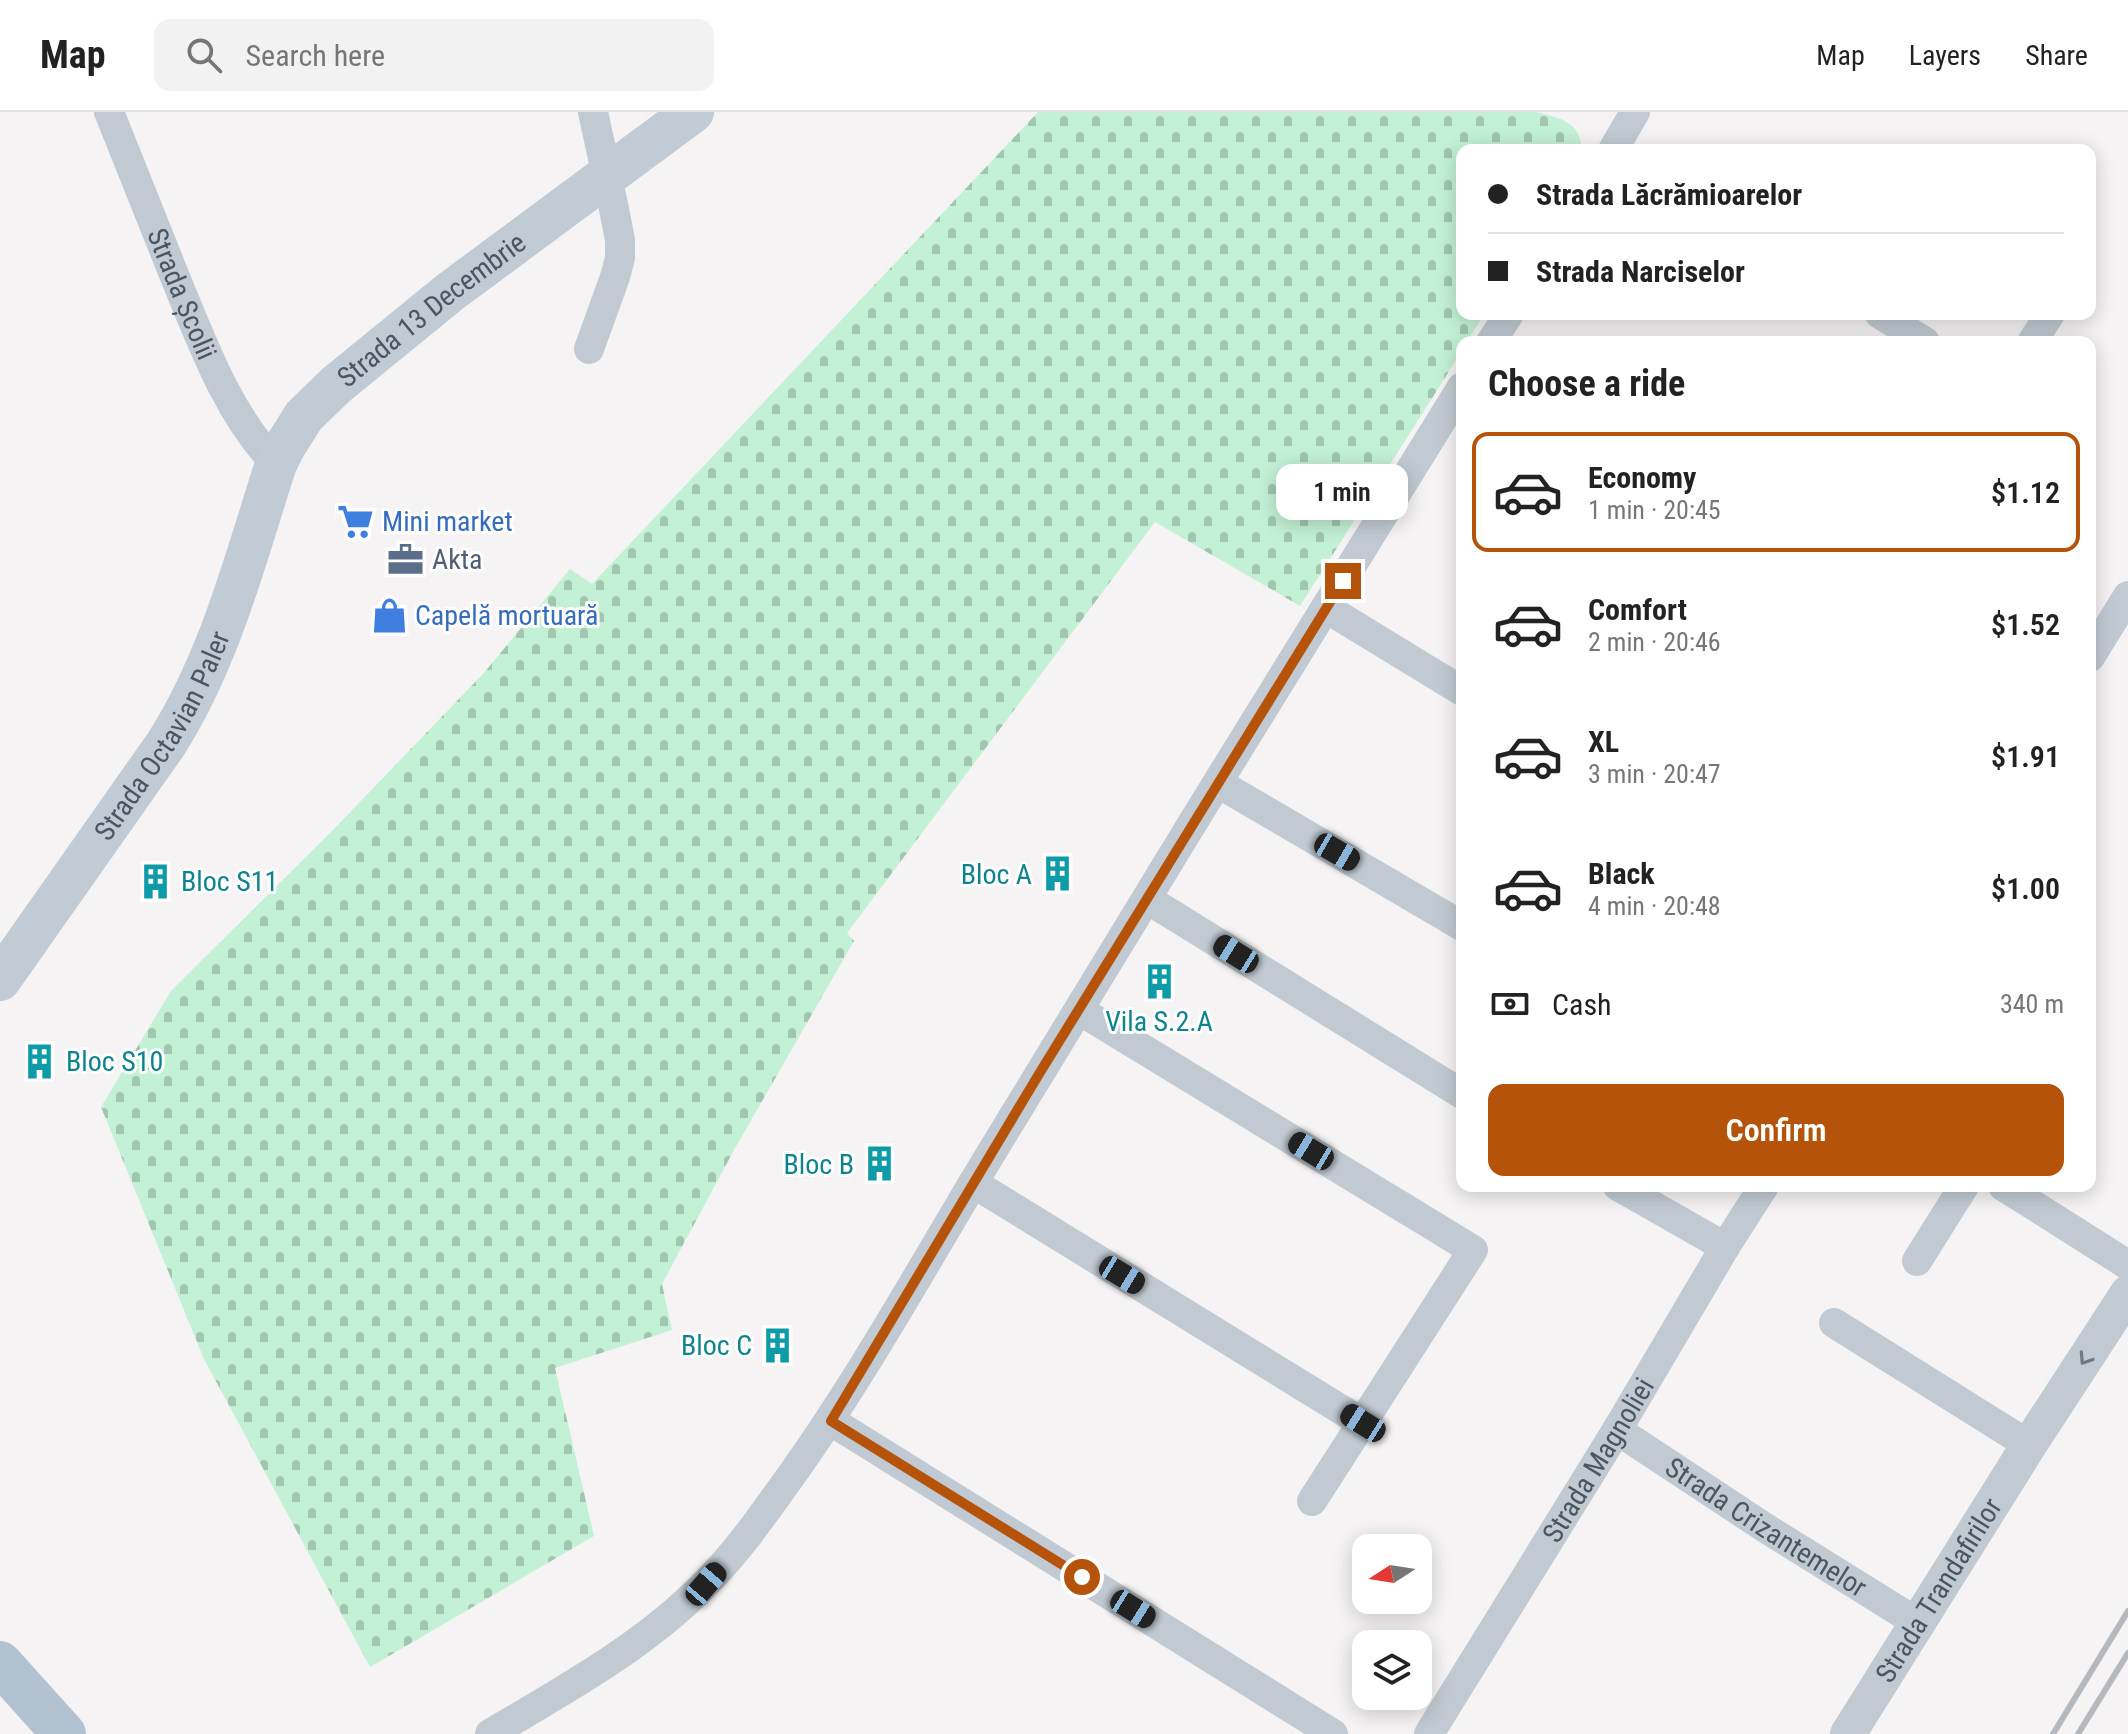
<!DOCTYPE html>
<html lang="en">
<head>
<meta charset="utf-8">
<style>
	body { margin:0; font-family:"Roboto Condensed",sans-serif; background:#f2f2f2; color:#222; height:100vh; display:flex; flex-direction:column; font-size:30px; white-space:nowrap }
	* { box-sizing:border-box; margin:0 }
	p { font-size:26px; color:#767676 }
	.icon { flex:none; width:44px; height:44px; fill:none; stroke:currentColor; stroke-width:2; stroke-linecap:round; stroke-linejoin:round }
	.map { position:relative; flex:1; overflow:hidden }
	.side { position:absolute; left:1456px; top:224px; width:640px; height:856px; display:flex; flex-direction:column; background:#fff; border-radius:16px; box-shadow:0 4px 20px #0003 }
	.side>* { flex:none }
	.guide { position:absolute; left:1456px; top:32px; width:640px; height:176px; border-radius:16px; box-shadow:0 4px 20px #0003; display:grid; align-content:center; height:176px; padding:0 32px; background:#fff }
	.needle { width:52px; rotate:258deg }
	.tools { position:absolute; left:1352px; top:1422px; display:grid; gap:16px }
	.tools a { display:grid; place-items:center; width:80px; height:80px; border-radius:16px; background:#fff; box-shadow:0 4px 20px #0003; font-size:40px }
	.end { position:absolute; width:36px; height:36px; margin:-18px; border:10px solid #b45309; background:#fff; box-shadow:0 0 0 4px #fff }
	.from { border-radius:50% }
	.bubble { position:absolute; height:56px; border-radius:16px; background:#fff; box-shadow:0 4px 20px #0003; font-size:26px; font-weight:600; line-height:56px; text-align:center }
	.car { position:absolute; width:24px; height:48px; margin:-24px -12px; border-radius:10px; box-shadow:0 0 6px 2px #0007; background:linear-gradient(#222 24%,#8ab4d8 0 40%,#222 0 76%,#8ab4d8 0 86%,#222 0) }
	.guide b { display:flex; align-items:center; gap:28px; height:76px; font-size:30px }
	.guide b+b { border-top:2px solid #e0e0e0 }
	.guide i { width:20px; height:20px; background:#222 }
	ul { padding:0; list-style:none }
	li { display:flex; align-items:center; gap:24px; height:120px; margin:0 16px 12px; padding:0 16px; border:4px solid transparent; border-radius:16px }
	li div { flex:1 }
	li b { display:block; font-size:30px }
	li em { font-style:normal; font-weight:600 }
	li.selected { border-color:#b45309 }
	li>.icon { width:72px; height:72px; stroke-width:1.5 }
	h2 { padding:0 32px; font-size:36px; line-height:96px }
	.pay { display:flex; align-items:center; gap:20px; height:88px; padding:0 32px; font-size:30px }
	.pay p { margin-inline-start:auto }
	.primary-button { display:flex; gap:16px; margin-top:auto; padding:16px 32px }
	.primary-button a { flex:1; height:92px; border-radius:16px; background:#b45309; color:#fff; font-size:32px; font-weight:600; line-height:92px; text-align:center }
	header { display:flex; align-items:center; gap:48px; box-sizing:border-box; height:112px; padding:0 40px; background:#fff; border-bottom:2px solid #e0e0e0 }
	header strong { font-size:38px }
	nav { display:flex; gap:44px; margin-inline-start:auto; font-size:28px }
	.search { width:560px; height:72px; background:#f2f2f2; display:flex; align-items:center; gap:20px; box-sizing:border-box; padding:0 28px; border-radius:16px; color:#767676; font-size:30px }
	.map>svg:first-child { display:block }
</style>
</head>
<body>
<header>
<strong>Map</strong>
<div class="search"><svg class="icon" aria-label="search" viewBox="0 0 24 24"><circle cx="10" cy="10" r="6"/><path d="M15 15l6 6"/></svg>Search here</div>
<nav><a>Map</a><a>Layers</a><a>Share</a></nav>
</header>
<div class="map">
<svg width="2128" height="1622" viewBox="0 0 2128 1622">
	<defs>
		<pattern id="cemetery-stones" width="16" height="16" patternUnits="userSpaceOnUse" patternTransform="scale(2)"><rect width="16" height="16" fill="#c3f1d5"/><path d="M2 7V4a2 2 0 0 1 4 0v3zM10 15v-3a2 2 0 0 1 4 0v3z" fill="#a0c6b0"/></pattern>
	</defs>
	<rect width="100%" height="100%" fill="#f5f3f3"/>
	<path fill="url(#cemetery-stones)" d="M1038,0H1536C1560,6 1580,9 1582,38H1462V202H1484L1467,230H1462V238L1443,269L1300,494L1155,410L847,821L854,829L734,1038L662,1172L672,1218L555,1256L594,1424L370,1555L204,1247L101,995L171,879L332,719L483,562L570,457L592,472Z"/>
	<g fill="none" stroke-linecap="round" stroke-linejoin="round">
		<g stroke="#c1cad2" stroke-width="30">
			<path id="s1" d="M109,0C131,55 153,110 175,165C202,230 227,301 276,352"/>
			<path d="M1613,38L1635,0"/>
			<path d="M1880,202L1925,230"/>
			<path d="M1491,230L1509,202"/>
			<path d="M2032,230L2050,202"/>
			<path d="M589,237L615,165L620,146V128L614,97L593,0"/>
			<path d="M1326,496L1462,579"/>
			<path d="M2090,545L2128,484"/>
			<path d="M1218,671L1462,814"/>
			<path d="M1147,787L1462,982"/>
			<path d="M1079,898L1473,1138L1312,1389"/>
			<path d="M973,1071L1363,1311"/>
			<path d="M1618,1074L1725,1135"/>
			<path d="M2003,1074L2128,1153"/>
			<path d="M1917,1149L1964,1074"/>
			<path d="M1834,1211L2029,1333"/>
			<path d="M831,1309L1333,1622"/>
			<path id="s2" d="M1617,1318L1767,1417L1918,1511"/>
			<path d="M490,1622C564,1578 643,1535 704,1473C736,1442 762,1404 788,1368C864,1262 926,1148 993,1038C1148,783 1304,528 1462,275"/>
			<path id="s3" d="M1429,1622L1617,1318L1725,1135L1764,1074"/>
		</g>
		<path stroke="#c1cad2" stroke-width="36" id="s4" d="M1848,1622L2029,1333L2128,1181"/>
		<path stroke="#c1cbd6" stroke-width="42" id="s5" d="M0,868L166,632C220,547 245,448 276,352L285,334L304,304L336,273L450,180L693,0"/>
		<path stroke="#b3c2d1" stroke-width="44" d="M0,1551L64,1622"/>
		<g stroke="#b5b8bd" stroke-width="6">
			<path d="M2053,1622L2128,1499"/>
			<path d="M2078,1622L2128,1541"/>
		</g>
	</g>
	<defs><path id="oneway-chevron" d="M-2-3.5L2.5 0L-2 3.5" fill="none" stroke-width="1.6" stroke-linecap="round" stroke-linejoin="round" transform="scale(2)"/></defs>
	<use stroke="#6e7983" href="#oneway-chevron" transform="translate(2085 1247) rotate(123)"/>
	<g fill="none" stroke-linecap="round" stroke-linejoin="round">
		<path stroke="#b45309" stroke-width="10" d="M1082,1465L831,1309L1039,962L1343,469"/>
	</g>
	<defs>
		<symbol id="supermarket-bare" viewBox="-9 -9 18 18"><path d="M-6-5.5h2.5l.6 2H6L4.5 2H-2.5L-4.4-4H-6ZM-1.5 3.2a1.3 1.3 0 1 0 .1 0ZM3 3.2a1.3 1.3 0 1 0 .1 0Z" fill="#3f7fe0" stroke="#fff" stroke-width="2.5" paint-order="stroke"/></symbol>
		<symbol id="office-bare" viewBox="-9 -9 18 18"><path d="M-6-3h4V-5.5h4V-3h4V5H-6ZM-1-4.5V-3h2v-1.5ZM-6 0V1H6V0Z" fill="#5c6f8a" stroke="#fff" stroke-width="2.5" paint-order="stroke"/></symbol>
		<symbol id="shop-bare" viewBox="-9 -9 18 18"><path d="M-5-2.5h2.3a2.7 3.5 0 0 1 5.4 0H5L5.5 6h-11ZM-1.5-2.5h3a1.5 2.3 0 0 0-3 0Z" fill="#3f7fe0" stroke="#fff" stroke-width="2.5" paint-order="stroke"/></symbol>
		<symbol id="building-bare" viewBox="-9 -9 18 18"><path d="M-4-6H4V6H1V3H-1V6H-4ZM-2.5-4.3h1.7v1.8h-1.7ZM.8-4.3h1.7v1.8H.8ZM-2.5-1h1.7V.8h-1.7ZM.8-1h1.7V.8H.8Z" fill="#0f9aa8" stroke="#fff" stroke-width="2.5" paint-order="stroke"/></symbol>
	</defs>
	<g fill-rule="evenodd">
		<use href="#supermarket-bare" x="330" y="384" width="51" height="51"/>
		<use href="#office-bare" x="380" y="422" width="51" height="51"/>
		<use href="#shop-bare" x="364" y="478" width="51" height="51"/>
		<use href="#building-bare" x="1032" y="736" width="51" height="51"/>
		<use href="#building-bare" x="130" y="744" width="51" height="51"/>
		<use href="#building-bare" x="1134" y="844" width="51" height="51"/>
		<use href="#building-bare" x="14" y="924" width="51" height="51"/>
		<use href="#building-bare" x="854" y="1026" width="51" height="51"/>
		<use href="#building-bare" x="752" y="1208" width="51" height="51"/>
	</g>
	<g text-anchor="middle" stroke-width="6" stroke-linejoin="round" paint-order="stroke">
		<g font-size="28" fill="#4a5661" stroke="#fff">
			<text dy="10" stroke="none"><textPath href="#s1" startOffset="196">Strada Școlii</textPath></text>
			<text dy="10" stroke="none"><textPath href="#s5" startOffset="812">Strada 13 Decembrie</textPath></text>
			<text dy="10" stroke="none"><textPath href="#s5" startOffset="294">Strada Octavian Paler</textPath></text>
			<text dy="10" stroke="none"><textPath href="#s3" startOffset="322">Strada Magnoliei</textPath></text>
			<text dy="10" stroke="none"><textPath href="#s2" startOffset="178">Strada Crizantemelor</textPath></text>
			<text dy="10" stroke="none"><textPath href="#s4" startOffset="170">Strada Trandafirilor</textPath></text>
		</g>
		<g font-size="28" fill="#366cbe" stroke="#fff" text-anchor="start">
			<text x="382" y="419">Mini market</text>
			<text x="415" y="513">Capelă mortuară</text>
		</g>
		<g font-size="28" fill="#4e5e75" stroke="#fff" text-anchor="start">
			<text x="432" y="457">Akta</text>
		</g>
		<g font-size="28" fill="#0d838f" stroke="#fff" text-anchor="end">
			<text x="1032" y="772">Bloc A</text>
			<text x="181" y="779" text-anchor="start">Bloc S11</text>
			<text x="1159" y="919" text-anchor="middle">Vila S.2.A</text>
			<text x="66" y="959" text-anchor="start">Bloc S10</text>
			<text x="854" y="1062">Bloc B</text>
			<text x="752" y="1243">Bloc C</text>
		</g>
	</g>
</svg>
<div class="tools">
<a><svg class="needle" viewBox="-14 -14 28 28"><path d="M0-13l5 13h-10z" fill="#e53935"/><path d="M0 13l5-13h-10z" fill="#767676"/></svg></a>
<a><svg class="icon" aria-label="layers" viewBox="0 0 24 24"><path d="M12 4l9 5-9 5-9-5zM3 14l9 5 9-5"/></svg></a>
</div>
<i class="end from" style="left:1082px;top:1465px"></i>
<i class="end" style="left:1343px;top:469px"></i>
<div class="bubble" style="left:1276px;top:352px;width:132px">1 min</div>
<i class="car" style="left:1337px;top:740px;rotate:120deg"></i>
<i class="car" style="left:1236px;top:842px;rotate:302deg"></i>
<i class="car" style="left:1311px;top:1039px;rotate:301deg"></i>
<i class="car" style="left:1122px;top:1163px;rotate:121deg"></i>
<i class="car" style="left:1363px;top:1311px;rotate:302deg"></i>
<i class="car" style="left:706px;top:1472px;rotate:41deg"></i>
<i class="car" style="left:1133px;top:1497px;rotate:122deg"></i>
<div class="guide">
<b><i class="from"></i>Strada Lăcrămioarelor</b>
<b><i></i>Strada Narciselor</b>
</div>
<section class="side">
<h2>Choose a ride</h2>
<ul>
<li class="selected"><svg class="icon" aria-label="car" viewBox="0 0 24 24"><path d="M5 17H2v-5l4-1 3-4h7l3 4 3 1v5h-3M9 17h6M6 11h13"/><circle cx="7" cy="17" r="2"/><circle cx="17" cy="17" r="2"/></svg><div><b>Economy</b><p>1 min · 20:45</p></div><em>$1.12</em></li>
<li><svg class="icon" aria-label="car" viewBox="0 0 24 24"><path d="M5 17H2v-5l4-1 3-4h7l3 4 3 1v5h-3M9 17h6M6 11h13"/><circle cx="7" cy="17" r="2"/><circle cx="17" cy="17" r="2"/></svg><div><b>Comfort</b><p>2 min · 20:46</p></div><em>$1.52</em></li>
<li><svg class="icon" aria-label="car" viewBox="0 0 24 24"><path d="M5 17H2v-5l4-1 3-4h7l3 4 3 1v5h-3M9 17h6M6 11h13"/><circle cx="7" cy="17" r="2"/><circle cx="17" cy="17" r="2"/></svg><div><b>XL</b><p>3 min · 20:47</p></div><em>$1.91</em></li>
<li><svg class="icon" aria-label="car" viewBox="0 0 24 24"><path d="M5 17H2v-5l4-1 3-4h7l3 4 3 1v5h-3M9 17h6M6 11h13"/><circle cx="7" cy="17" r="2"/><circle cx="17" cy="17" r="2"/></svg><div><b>Black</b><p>4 min · 20:48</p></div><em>$1.00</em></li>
</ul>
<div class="pay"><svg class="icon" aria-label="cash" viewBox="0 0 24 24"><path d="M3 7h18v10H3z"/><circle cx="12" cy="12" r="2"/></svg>Cash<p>340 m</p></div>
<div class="primary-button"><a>Confirm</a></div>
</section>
</div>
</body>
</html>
